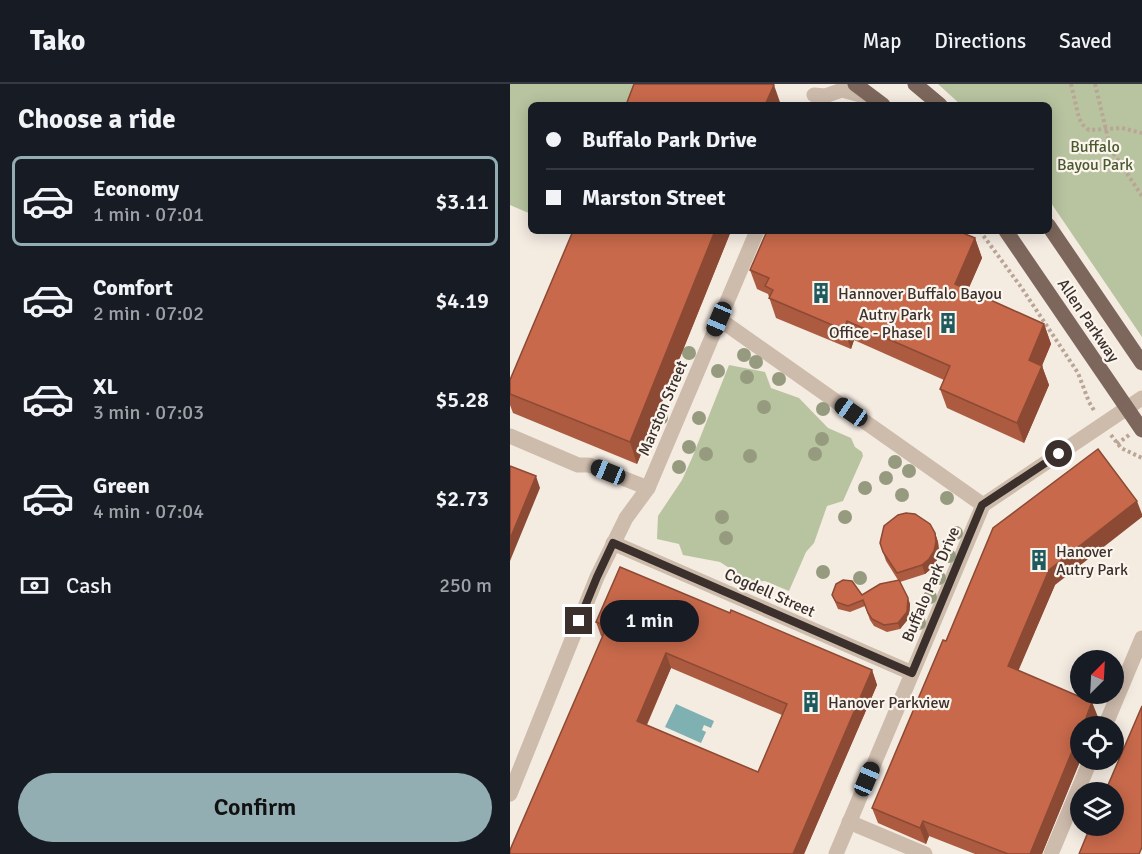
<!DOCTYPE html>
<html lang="en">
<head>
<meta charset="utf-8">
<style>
	body { margin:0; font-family:Signika,sans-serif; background:#242831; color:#f1f3f6; height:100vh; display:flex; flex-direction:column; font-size:22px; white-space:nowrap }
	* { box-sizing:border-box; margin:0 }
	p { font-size:20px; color:#9ea1a6 }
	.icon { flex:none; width:33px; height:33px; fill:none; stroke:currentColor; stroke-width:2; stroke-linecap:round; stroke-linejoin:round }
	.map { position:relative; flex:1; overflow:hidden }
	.drawer { display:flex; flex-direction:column; background:#171b24; width:510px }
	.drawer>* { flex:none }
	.banner { position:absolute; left:18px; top:18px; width:524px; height:132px; border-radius:9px; box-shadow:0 3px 15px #0003; display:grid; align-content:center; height:132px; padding:0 18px; background:#171b24 }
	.needle { width:39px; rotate:24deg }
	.controls { position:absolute; left:560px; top:566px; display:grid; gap:12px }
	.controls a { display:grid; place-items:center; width:54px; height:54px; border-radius:50%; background:#171b24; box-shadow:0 3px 15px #0003; font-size:30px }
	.end { position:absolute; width:27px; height:27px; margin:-14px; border:8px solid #3b302b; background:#fff; box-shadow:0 0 0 3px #fff }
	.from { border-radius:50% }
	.bubble { position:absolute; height:42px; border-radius:21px; background:#171b24; box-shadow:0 3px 15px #0003; font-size:20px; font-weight:600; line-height:42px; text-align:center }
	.car { position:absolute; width:18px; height:36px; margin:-18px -9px; border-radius:8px; box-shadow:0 0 4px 2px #0007; background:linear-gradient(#222 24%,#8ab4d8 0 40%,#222 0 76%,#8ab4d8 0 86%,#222 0) }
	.banner b { display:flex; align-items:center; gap:21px; height:57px; font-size:22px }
	.banner b+b { border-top:2px solid #363941 }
	.banner i { width:15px; height:15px; background:#f1f3f6 }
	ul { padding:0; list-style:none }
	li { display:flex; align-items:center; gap:18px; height:90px; margin:0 12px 9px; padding:0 6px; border:3px solid transparent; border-radius:9px }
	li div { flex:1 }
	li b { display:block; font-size:22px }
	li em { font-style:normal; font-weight:600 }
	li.active { border-color:#92aeb2 }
	li>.icon { width:54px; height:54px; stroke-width:1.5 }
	h2 { padding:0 18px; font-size:27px; line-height:72px }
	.pay { display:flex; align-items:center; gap:15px; height:66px; padding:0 18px; font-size:22px }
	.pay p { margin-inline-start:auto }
	.cta { display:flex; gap:12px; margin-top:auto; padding:12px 18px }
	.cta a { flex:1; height:69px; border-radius:36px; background:#92aeb2; color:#111; font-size:24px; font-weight:600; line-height:69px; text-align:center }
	header { display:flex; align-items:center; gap:36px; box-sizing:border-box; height:84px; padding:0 30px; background:#171b24; border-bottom:2px solid #363941 }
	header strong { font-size:28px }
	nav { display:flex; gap:33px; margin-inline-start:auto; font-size:21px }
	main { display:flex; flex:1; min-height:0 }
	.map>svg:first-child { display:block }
</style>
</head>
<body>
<header>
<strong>Tako</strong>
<nav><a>Map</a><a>Directions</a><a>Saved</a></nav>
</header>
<main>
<section class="drawer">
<h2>Choose a ride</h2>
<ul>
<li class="active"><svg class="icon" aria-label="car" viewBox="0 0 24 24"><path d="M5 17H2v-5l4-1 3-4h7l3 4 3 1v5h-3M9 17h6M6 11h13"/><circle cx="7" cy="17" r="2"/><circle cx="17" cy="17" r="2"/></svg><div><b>Economy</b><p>1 min · 07:01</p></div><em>$3.11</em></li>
<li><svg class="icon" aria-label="car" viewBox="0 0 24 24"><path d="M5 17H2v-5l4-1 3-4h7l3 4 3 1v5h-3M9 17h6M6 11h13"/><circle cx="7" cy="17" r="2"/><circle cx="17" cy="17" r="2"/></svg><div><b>Comfort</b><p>2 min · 07:02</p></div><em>$4.19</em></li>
<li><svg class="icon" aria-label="car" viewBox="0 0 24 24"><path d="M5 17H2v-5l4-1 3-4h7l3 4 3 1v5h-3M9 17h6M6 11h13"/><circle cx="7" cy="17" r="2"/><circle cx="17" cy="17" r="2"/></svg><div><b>XL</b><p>3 min · 07:03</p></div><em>$5.28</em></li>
<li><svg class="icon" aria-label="car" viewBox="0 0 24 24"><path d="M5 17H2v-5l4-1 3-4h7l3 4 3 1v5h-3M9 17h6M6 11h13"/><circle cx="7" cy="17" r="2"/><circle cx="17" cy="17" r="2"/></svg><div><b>Green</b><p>4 min · 07:04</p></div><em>$2.73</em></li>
</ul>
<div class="pay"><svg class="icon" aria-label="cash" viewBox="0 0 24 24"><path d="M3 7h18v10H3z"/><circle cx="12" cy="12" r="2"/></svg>Cash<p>250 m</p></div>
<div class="cta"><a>Confirm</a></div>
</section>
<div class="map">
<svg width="632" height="770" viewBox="0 0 632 770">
	<rect width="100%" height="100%" fill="#f4ebe1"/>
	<g fill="#b8c4a0">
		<path d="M0,0H141L132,21H21V130L0,121Z"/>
		<path d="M428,0H632V253L539,116L538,21H451Z"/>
		<path d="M219,281L255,288L261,304L289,314L318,344L341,354L345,363L352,368L353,372L333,417L317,422L304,459L296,468L279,507L255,497L241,498L210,478L173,471L169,460L147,455L148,432L172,396L182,374Z"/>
	</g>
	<path fill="#7fb0b2" d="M166,620L204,637L201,644L194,641L192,646L196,648L191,659L155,643Z"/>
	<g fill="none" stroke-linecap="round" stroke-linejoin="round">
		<g stroke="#b9a596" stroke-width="4" stroke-dasharray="3 3" stroke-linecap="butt">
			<path d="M561,0L569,34L573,41L579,46L612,44L632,49"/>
			<path d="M585,0L599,58L604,70L632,112"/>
			<path d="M470,147L511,203L568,289L579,318L585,328"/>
			<path d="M601,351L611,364L632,374"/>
			<path d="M607,360L619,351"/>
		</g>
		<g stroke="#cdbbac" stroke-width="15">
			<path d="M304,11L315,12L332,6L365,15"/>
			<path d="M209,235L473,421"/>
			<path d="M0,352L68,381H79L138,404"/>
			<path d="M103,459L402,589"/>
			<path d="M595,642L632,554"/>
			<path d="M0,710L87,493L116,434L138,404L247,147"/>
			<path d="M339,738L415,770"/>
			<path d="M326,770L473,421L632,314"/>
			<path d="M541,770L581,675"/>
		</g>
		<g stroke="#7d675c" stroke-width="15">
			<path d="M345,0L373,21"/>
			<path d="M405,0L430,21"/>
			<path d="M538,141L632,279"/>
			<path d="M496,147L632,346"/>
		</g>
	</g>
	<g fill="#969b7f">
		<circle cx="179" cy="269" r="7"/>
		<circle cx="234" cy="271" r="7"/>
		<circle cx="246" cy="278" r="7"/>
		<circle cx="168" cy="287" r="7"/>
		<circle cx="208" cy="287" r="7"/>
		<circle cx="237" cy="293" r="7"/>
		<circle cx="269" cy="295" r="7"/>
		<circle cx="254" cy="323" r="7"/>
		<circle cx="313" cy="325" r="7"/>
		<circle cx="151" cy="334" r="7"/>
		<circle cx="189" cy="334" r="7"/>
		<circle cx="312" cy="355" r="7"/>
		<circle cx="179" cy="363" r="7"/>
		<circle cx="196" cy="370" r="7"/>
		<circle cx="305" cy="370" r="7"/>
		<circle cx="240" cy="372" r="7"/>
		<circle cx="385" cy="378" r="7"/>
		<circle cx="169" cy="383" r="7"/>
		<circle cx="399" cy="387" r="7"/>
		<circle cx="376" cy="394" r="7"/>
		<circle cx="355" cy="404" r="7"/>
		<circle cx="392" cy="411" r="7"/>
		<circle cx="437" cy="414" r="7"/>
		<circle cx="212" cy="433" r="7"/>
		<circle cx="335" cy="433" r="7"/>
		<circle cx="446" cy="449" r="7"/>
		<circle cx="216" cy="454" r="7"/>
		<circle cx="439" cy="472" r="7"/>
		<circle cx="313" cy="488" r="7"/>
		<circle cx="350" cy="494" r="7"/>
		<circle cx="429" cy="494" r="7"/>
		<circle cx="420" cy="513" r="7"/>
		<circle cx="409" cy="539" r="7"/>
	</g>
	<g fill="#ac5a40" fill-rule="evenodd">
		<path d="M63,147H221L127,380L3,329L0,321V296Z"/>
		<path d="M465,154L472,174L458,206L534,240L541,260L532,282L539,301L514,359L437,324L430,305L434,296L344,256L341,265L266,234L258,210L247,205L240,186Z"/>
		<path d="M425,449L428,458L429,467L427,476L422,484L415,490L390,498L400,520L399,534L390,545L377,548L364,542L360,536L355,522L340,528L328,525L322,511H352L388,496L376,477L373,468Z"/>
		<path d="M545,501L508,586L588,633L532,770H465L419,752L416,760L368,739L362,724L436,557Z"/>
		<path d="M220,529L362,586L367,601L294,770H0L93,553L91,552L86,538ZM161,584L272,631L248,688L137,641Z"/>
	</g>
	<g fill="#8c4a34">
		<path d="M264,1L271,21H255Z"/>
		<path d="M205,147H221L127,380L120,358Z"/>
		<path d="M465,154L472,174L452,219L445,200Z"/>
		<path d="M337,237L344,256L341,265L334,246Z"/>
		<path d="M534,240L541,260L526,295L519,276Z"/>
		<path d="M532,282L539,301L514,359L507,339Z"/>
		<path d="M26,392L30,404L0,477V455Z"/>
		<path d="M627,417L632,430V433L545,501L504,597L498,582L539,486Z"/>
		<path d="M425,449L428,458L429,467L427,476L422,484L415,490L412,481Z"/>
		<path d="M398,514L400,520L399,534L390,545L388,539Z"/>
		<path d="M156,569L161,584L132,651L127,637Z"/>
		<path d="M362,586L367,601L294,770H283Z"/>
		<path d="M582,618L588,633L584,642H573Z"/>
		<path d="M570,648V675H571L532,770H520Z"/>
		<path d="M413,737L419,752L416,760L410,744Z"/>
	</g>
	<g fill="#c8694b" stroke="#8c4a34" stroke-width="1.5" fill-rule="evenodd">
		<path d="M124,0H262L264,1L255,21H116Z"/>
		<path d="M63,147H205L120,358L0,310V296Z"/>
		<path d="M257,147H448L465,154L445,200L534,240L519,276L532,282L507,339L430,305L440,282L337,237L334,246L259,214L263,206L255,202L259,194L240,186Z"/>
		<path d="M588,365L627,417L539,486L498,582L582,618L573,642H570V648L520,770H498L413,737L410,744L362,724L433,556L436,557L483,444Z"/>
		<path d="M0,382L26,392L0,455Z"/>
		<path d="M396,429L405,430L420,440L425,449L426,458L424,467L419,475L412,481L387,489L373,468L370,459L374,442L388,431Z"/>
		<path d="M110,483L220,529L221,526L362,586L283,770H0V766L97,542L86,538ZM156,569L277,620L248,688L127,637Z"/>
		<path d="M333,496L342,497L352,511L370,500L389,496L398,514L397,528L388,539L374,541L362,535L358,529L353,516L338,522L326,518L322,511L326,500Z"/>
		<path d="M632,622V763L629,770H569L581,741H603V708H595Z"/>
	</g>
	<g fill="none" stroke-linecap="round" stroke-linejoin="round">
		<path stroke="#3b302b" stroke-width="8" d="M69,537L87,493L103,459L402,589L472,421L549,370"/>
	</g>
	<defs>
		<symbol id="building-bare" viewBox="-9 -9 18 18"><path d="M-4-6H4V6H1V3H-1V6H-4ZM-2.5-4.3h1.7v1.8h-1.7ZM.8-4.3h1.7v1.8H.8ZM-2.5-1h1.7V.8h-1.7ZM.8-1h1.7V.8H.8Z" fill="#1f5a5e" stroke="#fbf5ee" stroke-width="2.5" paint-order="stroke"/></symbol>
	</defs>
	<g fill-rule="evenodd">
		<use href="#building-bare" x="296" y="194" width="30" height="30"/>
		<use href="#building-bare" x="423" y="224" width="30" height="30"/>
		<use href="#building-bare" x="514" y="461" width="30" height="30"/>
		<use href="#building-bare" x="286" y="603" width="30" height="30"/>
	</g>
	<g text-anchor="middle" stroke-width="4.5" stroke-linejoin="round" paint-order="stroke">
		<g font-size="16" fill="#4a5a2e" stroke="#fbf5ee">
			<text x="585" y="68">Buffalo<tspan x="585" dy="18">Bayou Park</tspan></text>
		</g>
		<g font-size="16" fill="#3b302b" stroke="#fbf5ee" text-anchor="start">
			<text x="328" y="215">Hannover Buffalo Bayou</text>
			<text x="421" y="236" text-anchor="end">Autry Park<tspan x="421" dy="18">Office - Phase I</tspan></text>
			<text x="546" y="473">Hanover<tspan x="546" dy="18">Autry Park</tspan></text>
			<text x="318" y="624">Hanover Parkview</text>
		</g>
		<g font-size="16" fill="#3b302b" stroke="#fbf5ee">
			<text transform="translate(579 236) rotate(56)" y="6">Allen Parkway</text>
			<text transform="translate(152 324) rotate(-67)" y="6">Marston Street</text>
			<text transform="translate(420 500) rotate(-67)" y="6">Buffalo Park Drive</text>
			<text transform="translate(260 508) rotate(24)" y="6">Cogdell Street</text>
		</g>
	</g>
</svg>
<div class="controls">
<a><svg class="needle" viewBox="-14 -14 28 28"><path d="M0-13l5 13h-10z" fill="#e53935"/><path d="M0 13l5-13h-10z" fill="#9ea1a6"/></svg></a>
<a><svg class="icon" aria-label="locate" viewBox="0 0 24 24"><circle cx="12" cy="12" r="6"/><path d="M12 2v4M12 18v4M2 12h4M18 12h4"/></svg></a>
<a><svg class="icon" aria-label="layers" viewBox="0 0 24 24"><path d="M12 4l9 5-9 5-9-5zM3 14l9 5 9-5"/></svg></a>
</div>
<i class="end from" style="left:549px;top:370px"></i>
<i class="end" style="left:69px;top:537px"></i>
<div class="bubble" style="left:90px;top:516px;width:99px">1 min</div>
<i class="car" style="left:209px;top:235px;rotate:203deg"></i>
<i class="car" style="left:341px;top:328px;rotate:305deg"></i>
<i class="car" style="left:98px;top:388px;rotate:292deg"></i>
<i class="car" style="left:357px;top:695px;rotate:23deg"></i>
<div class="banner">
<b><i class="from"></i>Buffalo Park Drive</b>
<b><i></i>Marston Street</b>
</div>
</div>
</main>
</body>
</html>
